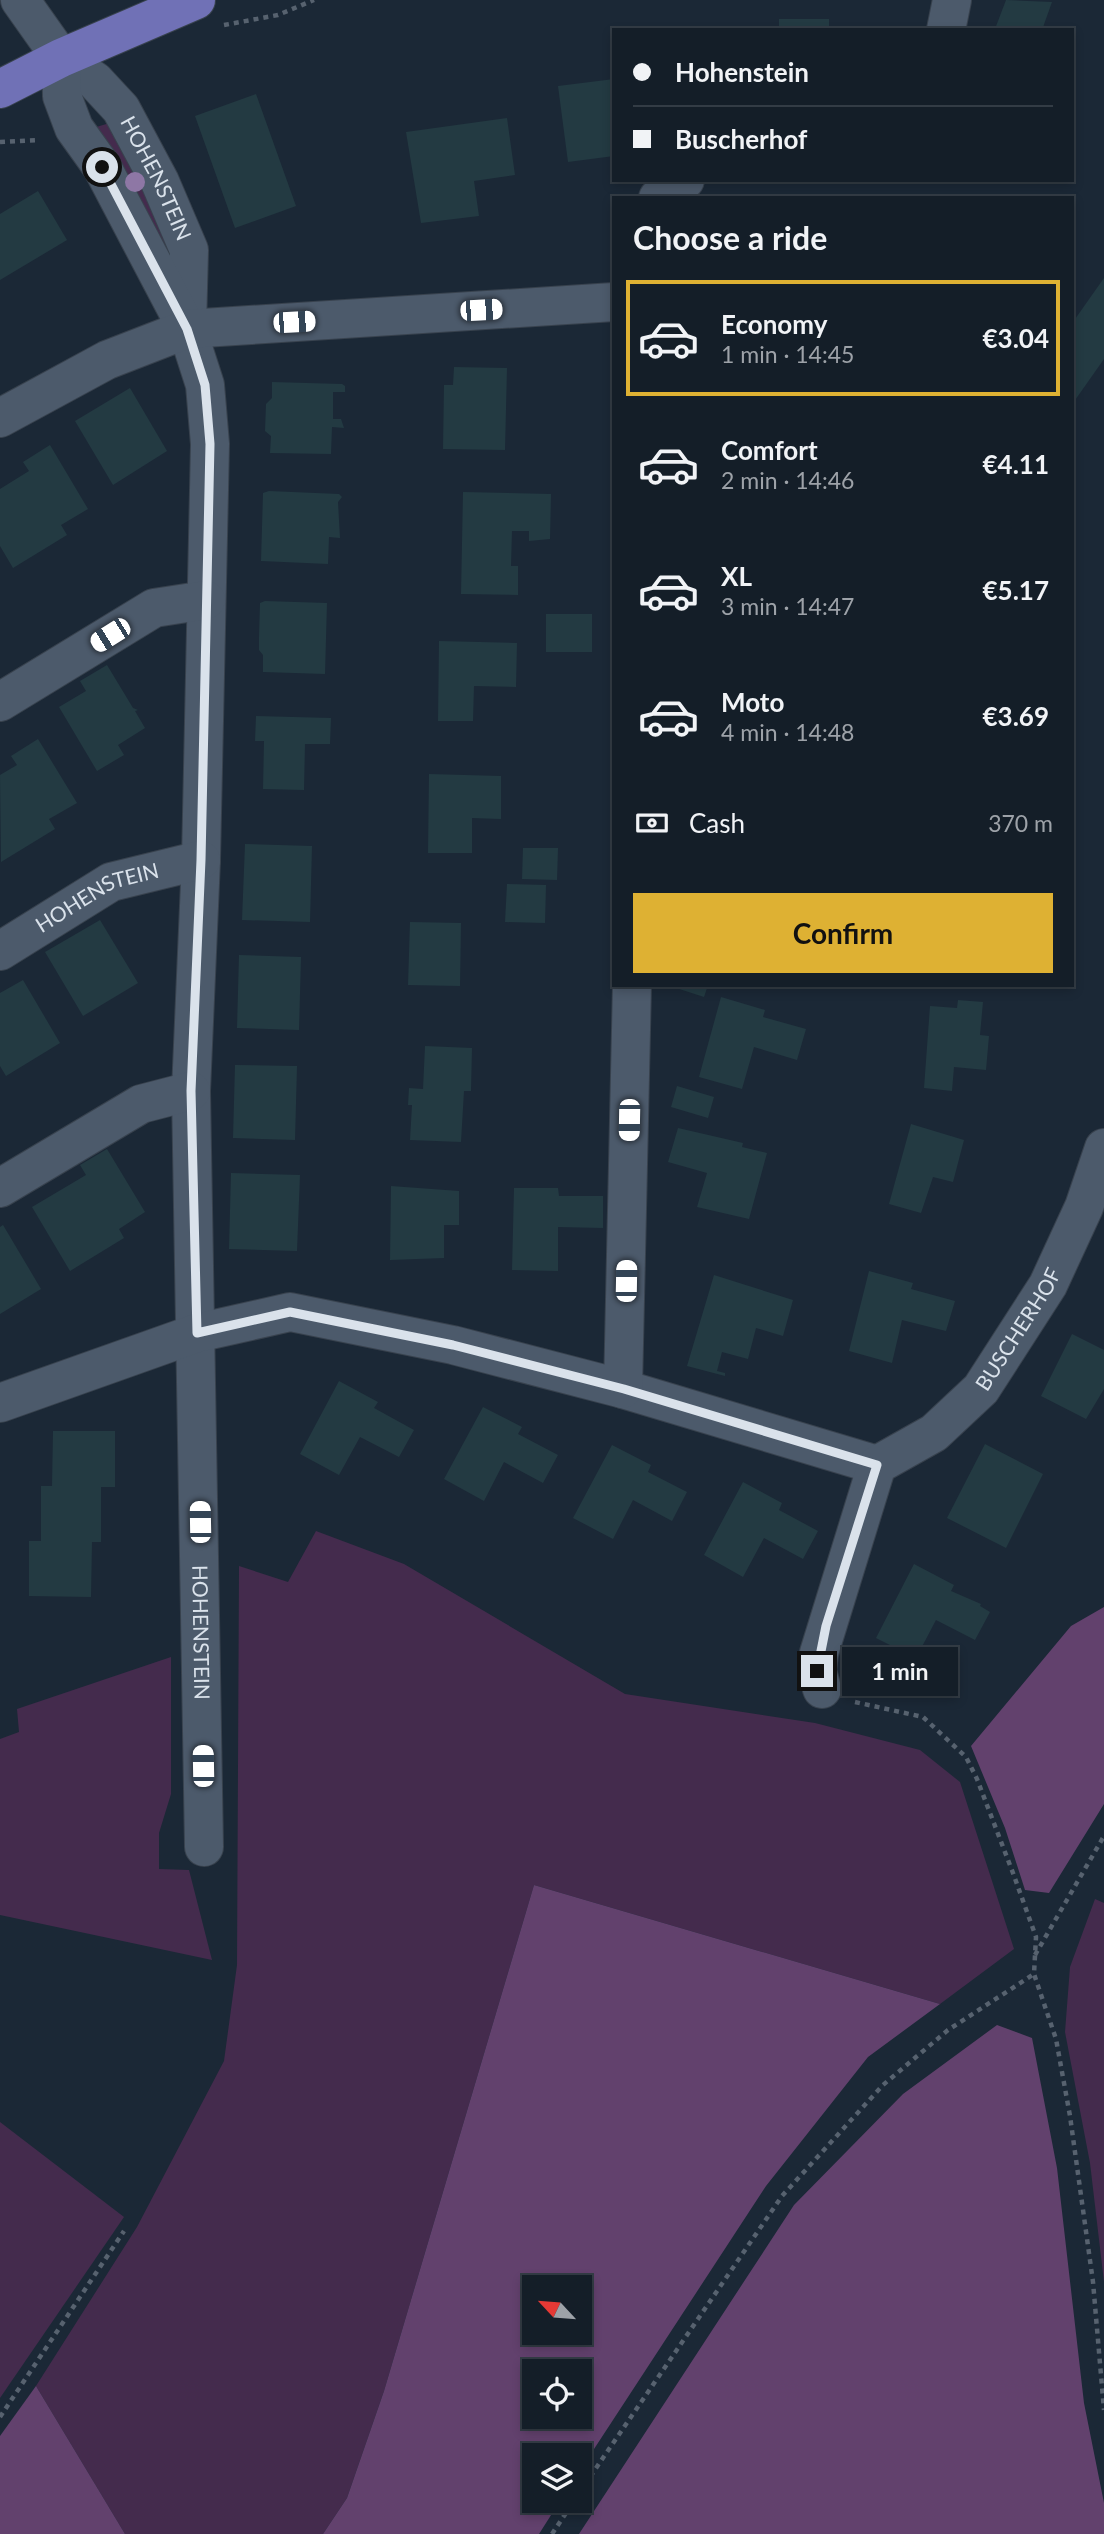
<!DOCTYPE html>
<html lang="en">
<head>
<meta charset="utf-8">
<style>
	body { margin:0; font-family:Lato,sans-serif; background:#1d2730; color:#f1f3f6; height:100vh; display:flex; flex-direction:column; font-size:26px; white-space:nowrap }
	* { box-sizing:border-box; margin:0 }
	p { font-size:23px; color:#9da2a8 }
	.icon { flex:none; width:38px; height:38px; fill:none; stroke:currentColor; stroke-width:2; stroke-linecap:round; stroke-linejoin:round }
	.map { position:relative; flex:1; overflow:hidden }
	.details { position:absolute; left:612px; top:196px; width:462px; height:791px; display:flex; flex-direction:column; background:#141e28; border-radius:0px; box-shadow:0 4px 10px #0003,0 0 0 2px #333c45 }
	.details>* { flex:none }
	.banner { position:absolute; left:612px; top:28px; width:462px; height:154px; border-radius:0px; box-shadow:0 4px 10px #0003,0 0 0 2px #333c45; display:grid; align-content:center; height:154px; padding:0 21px; background:#141e28 }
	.needle { width:46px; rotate:296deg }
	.tools { position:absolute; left:522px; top:2275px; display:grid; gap:14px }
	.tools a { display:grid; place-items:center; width:70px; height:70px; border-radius:0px; background:#141e28; box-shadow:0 4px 10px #0003,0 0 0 2px #333c45; font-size:35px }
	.end { position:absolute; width:32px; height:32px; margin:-16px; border:9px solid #dae2eb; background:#111; box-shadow:0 0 0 4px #111 }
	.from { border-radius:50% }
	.bubble { position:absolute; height:49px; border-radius:0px; background:#141e28; box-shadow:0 4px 10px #0003,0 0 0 2px #333c45; font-size:23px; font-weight:700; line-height:49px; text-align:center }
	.car { position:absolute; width:21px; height:42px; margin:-21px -10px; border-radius:9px; box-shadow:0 0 5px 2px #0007; background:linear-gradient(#fff 24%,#345 0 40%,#fff 0 76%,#345 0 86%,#fff 0) }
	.banner b { display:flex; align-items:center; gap:24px; height:66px; font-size:26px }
	.banner b+b { border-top:2px solid #333c45 }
	.banner i { width:18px; height:18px; background:#f1f3f6 }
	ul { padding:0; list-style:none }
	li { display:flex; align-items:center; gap:21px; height:116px; margin:0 14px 10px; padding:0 7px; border:4px solid transparent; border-radius:0px }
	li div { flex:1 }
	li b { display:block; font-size:26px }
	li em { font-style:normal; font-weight:700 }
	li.selected { border-color:#deb133 }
	li>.icon { width:63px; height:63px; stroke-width:1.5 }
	h2 { padding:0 21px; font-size:32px; line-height:84px }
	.pay { display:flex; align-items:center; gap:18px; height:77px; padding:0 21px; font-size:26px }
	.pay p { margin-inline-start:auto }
	.button { display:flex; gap:14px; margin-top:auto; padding:14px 21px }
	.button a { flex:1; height:80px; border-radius:0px; background:#deb133; color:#111; font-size:28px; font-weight:700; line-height:80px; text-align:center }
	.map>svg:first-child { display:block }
</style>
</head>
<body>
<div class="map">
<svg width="1104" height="2534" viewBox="0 0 1104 2534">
	<rect width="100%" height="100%" fill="#1b2836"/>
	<g fill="#442b4d">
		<path d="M113,122L172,247L167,251L93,128Z"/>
		<path d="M316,1531L404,1564L625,1694L815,1723L920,1750L960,1782L1014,1949L940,2004L534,1885L384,2391L347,2498L323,2534H125L36,2386L137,2227L224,2061L237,1965L239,1566L288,1582Z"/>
		<path d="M171,1657V1794L159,1833V1869L189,1870L212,1960L0,1915V1739L19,1732L17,1709Z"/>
		<path d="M1095,1899L1104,1903V2282L1090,2163L1065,2032L1070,1967Z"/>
		<path d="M0,2122L124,2217L0,2398Z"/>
	</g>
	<g fill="#62416d" fill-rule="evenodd">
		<path d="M1104,1607V1804L1049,1893L1025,1890L1005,1828L971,1746L1071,1626Z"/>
		<path d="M534,1885L940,2004L868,2057L766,2186L579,2472V2455H534V2501H560L539,2534H323L347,2498L384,2391ZM534,2287H579V2333H534ZM579,2371V2417H534V2371Z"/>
		<path d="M997,2025L1032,2038L1057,2168L1084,2403L1104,2503V2534H579L794,2205L903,2094Z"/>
		<path d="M36,2386L125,2534H0V2436Z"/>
	</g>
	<g fill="#233a42">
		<path d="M1006,0L1052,2L1042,30L995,29Z"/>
		<rect x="779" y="19" width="50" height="11"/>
		<path d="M614,79V156L568,162L558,86Z"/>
		<path d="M256,94L296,206L235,228L195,116Z"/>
		<path d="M507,118L515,175L474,181L479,216L421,223L406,132Z"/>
		<path d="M38,191L67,240L0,280V214Z"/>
		<path d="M1104,278V359L1073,403V322Z"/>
		<path d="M454,367L507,368L505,450L443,449L444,385H453Z"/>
		<path d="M272,382L342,384L345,386V392H333V419H341L344,428L332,427L331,454L270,453L271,436L265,431L266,404L272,398Z"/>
		<path d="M130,388L167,451L113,485L75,421Z"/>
		<path d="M50,445L88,509L61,525L67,535L13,568L0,546V489L29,471L23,462Z"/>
		<path d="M269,491L339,494L342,497L338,502L340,538L329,537L328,564L261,561L263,493Z"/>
		<path d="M463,492L551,494L550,539L529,541V531H512L511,566H518V595L461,594Z"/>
		<path d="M265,601L327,603L325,674L263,672V655L259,650V637L260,603Z"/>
		<rect x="546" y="614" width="46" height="38"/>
		<path d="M439,641L517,643L516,687L474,686L473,721H438Z"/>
		<path d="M107,665L133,708L138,710L135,711L145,728L118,745L124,755L97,771L59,707L86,691L80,681Z"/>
		<path d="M256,716L331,718L330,744H305L304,790L263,789L264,741H255Z"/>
		<path d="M38,739L77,803L49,819L55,829L1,862L0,775L17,765L11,756Z"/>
		<path d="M429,774L501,776V819L472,818V853H428Z"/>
		<path d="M245,844L312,846L310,922L242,920Z"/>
		<path d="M523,848H558L557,880L522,879Z"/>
		<path d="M507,884L546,885L545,923L505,922Z"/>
		<path d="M100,920L138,983L83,1016L45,952Z"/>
		<path d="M410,922L461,923L460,986L408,985Z"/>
		<path d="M239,955L301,957L299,1030L237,1028Z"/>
		<path d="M23,980L60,1043L6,1076L0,1066V993Z"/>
		<path d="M667,985H708L704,997Z"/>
		<path d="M721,997L765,1010L763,1017L806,1029L797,1060L754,1047L742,1089L699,1077Z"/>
		<path d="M958,1000L983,1002L980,1035L989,1036L986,1070L954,1067L952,1091L924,1088L930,1006L957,1008Z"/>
		<path d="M425,1046L472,1048L471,1091H464L461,1142L410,1140L412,1105H408L409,1088L423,1089Z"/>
		<path d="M235,1065L297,1066L295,1140L233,1138Z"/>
		<path d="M677,1086L714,1097L708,1118L671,1107Z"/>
		<path d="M911,1124L964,1140L953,1182L933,1177L921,1213L889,1204Z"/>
		<path d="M678,1128L743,1143L742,1147L767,1153L749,1219L697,1207L707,1173L668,1162Z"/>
		<path d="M107,1149L145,1212L119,1229L124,1238L70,1271L32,1207L86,1175L80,1165Z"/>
		<path d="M231,1173L300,1175L297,1251L229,1249Z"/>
		<path d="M391,1186L459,1191V1225H444V1258L390,1260Z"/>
		<path d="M514,1188H558L559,1196H603V1228L558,1227V1271L512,1270Z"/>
		<path d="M3,1225L41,1289L0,1314V1227Z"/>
		<path d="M869,1271L913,1283L911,1289L955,1301L946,1331L902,1320L892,1363L849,1351Z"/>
		<path d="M714,1275L793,1300L783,1336L756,1328L748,1359L722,1352L717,1371L725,1373V1376L687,1366Z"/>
		<path d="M1072,1334L1104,1350V1389L1086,1419L1041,1396Z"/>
		<path d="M339,1381L378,1402L374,1408L414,1430L399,1457L360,1437L339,1475L300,1454Z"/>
		<path d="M483,1407L522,1427L518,1434L558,1455L543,1483L504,1462L484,1501L444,1479Z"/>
		<path d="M53,1431H115V1487H101V1542H92L91,1597L29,1596V1541H41V1486H52Z"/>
		<path d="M985,1444L1043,1474L1006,1548L947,1518Z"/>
		<path d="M612,1445L651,1465L648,1472L687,1492L672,1521L633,1500L613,1539L573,1518Z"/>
		<path d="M743,1482L782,1503L779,1510L818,1531L803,1559L764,1538L743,1577L704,1555Z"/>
		<path d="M914,1564L954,1585L951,1591L981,1604L980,1606L990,1612L975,1640L936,1620L916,1658L876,1638Z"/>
	</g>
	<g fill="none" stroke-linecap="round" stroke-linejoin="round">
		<defs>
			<g id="minor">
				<path id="s1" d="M20,0L61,58L95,81L121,109L160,182L189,250L187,327"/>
				<path d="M946,30L952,0"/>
				<path id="s2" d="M61,58L62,96L74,128L102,167L187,329L205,385L210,444L201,860L191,1091L204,1847"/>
				<path d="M658,198L676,182L685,180"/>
				<path d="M0,418L107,360L187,329L614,302"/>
				<path d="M0,702L154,608L206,600"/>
				<path id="s3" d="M0,951L111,882L201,860"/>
				<path d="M0,1188L141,1104L191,1091"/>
				<path d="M623,1389L877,1465"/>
				<path d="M0,1403L197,1333L290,1312L453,1345L623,1389L632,985"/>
				<path id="s4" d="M822,1689L817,1671L819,1653L877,1465L934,1433L981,1389L1048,1285L1084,1207L1104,1148"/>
			</g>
			<path id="major" d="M0,89L61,58L196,0"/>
		</defs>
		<use href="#minor" stroke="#38424e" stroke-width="40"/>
		<use href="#major" stroke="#38424e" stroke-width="40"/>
		<g stroke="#57626f" stroke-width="4.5" stroke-dasharray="5 5" stroke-linecap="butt">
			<path d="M224,25L278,15L314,0"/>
			<path d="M0,142L38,140"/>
			<path d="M855,1702L923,1717L966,1757L977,1779L1013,1873L1036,1937L1034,1974L1056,2039L1070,2116L1093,2282L1104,2410"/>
			<path d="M1035,1955L1104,1836"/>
			<path d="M0,2417L124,2231"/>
			<path d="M579,2493L782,2196L883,2085L948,2030L1034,1974"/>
			<path d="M552,2534L574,2501"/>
		</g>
		<use href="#minor" stroke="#4c5a6b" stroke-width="38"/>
		<use href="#major" stroke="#7071b6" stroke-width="38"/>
	</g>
	<circle fill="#8e77a5" cx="135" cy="182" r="10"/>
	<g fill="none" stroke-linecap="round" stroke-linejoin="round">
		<path stroke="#dae2eb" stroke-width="9" d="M102,167L187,329L205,385L210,444L201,860L191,1091L197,1333L290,1312L453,1345L624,1389L877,1465L826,1626L817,1671"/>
	</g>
	<g text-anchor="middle" stroke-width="6" stroke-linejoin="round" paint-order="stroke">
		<g font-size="21" fill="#dae2eb" stroke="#0b1016">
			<text dy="7" stroke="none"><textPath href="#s1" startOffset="228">HOHENSTEIN</textPath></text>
			<text dy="7" stroke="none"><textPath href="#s3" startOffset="112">HOHENSTEIN</textPath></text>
			<text dy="7" stroke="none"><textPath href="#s4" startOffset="434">BUSCHERHOF</textPath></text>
			<text dy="7" stroke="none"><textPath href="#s2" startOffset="1610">HOHENSTEIN</textPath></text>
		</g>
	</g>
</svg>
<div class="tools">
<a><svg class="needle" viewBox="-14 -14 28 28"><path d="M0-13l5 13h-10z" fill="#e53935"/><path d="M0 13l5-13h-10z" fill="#9da2a8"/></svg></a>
<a><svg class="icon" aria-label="locate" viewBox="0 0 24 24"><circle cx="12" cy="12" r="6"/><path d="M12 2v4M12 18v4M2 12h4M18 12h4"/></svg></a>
<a><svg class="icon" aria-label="layers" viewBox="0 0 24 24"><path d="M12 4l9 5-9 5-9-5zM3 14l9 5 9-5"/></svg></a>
</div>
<i class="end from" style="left:102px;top:167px"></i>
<i class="end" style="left:817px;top:1671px"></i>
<div class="bubble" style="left:842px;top:1647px;width:116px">1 min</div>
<i class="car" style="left:481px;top:310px;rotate:87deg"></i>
<i class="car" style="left:294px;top:322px;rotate:87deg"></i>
<i class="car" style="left:110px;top:635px;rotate:238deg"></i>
<i class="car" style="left:629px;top:1120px;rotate:181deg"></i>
<i class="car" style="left:626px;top:1281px;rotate:1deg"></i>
<i class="car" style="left:200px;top:1522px;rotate:359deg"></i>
<i class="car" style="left:203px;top:1766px;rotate:359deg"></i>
<div class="banner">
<b><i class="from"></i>Hohenstein</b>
<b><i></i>Buscherhof</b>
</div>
<section class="details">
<h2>Choose a ride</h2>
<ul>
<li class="selected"><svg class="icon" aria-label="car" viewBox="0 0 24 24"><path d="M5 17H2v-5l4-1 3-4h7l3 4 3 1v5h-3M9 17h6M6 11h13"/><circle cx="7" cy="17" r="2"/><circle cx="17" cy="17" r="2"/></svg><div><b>Economy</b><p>1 min · 14:45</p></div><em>€3.04</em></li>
<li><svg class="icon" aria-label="car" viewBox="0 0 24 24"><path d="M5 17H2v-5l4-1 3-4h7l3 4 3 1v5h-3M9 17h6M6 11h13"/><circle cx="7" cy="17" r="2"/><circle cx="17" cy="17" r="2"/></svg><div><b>Comfort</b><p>2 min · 14:46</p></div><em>€4.11</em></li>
<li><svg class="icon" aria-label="car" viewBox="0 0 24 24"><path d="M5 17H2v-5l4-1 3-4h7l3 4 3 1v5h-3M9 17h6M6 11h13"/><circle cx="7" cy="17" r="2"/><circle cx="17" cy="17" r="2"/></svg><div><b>XL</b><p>3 min · 14:47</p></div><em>€5.17</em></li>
<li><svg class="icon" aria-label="car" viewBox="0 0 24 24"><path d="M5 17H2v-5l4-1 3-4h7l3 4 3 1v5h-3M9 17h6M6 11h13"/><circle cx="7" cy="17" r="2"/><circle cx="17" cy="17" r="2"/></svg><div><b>Moto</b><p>4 min · 14:48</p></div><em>€3.69</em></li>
</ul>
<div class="pay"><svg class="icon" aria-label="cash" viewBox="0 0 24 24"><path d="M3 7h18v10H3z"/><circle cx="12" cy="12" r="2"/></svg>Cash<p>370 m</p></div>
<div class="button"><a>Confirm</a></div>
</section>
</div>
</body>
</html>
